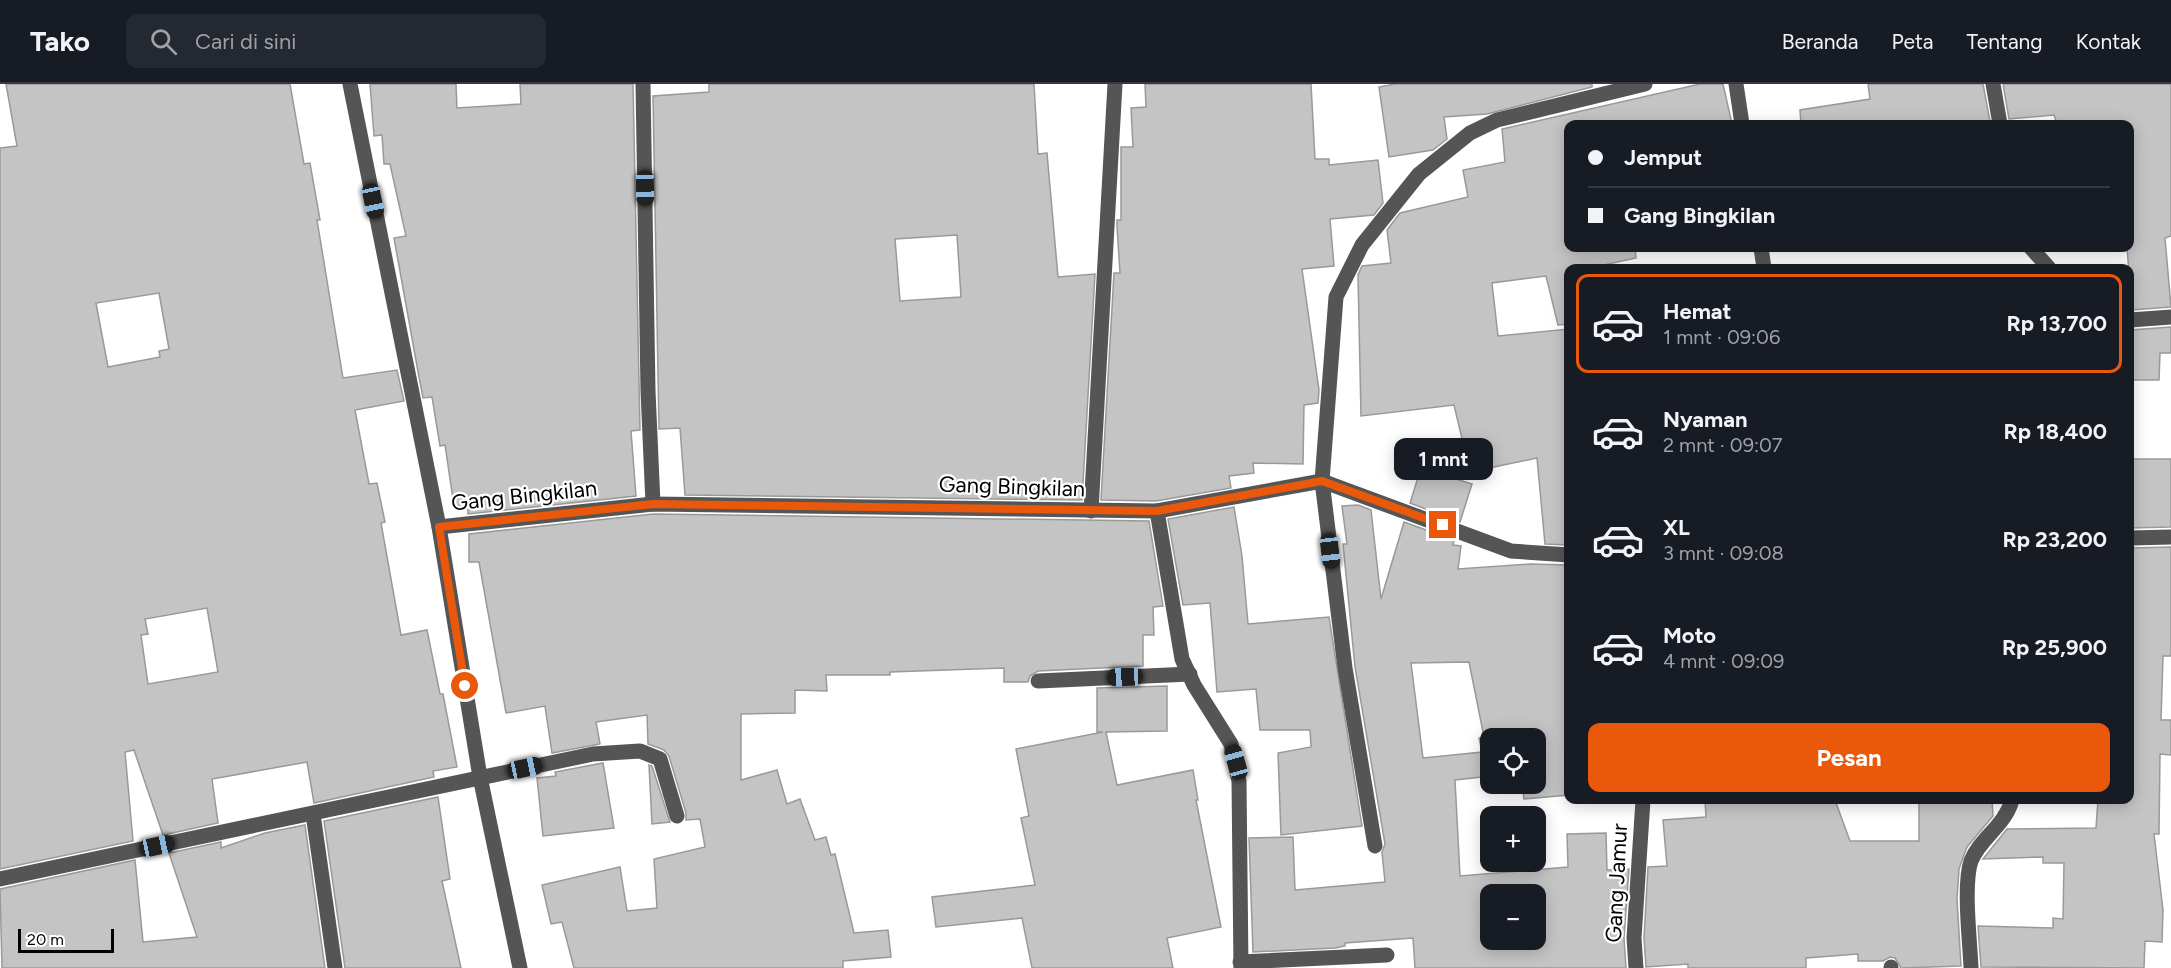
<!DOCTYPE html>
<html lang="id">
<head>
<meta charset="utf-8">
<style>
	body { margin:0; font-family:Figtree,sans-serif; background:#242831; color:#f1f3f6; height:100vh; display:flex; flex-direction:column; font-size:22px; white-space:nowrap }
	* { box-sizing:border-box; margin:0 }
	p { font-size:20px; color:#9ea1a6 }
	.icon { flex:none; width:33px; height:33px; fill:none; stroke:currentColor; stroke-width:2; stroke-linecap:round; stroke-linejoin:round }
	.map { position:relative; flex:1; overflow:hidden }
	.sheet { position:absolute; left:1564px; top:180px; width:570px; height:540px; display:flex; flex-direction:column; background:#171b24; border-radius:12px; box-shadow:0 3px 15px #0003 }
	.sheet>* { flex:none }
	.banner { position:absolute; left:1564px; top:36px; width:570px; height:132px; border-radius:12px; box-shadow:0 3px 15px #0003; display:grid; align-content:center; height:132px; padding:0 24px; background:#171b24 }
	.tools { position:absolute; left:1480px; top:644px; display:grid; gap:12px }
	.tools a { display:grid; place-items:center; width:66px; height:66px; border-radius:12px; background:#171b24; box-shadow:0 3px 15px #0003; font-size:30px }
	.scale { position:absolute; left:18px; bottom:15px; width:96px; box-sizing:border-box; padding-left:6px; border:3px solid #000; border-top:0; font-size:16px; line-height:21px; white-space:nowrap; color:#000; -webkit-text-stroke:4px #fff; paint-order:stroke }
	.end { position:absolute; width:27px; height:27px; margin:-14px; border:8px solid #ea580c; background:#fff; box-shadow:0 0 0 3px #fff }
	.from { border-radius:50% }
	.bubble { position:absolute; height:42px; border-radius:12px; background:#171b24; box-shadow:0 3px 15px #0003; font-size:20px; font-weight:700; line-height:42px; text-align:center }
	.car { position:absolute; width:18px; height:36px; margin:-18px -9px; border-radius:8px; box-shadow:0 0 4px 2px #0007; background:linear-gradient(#222 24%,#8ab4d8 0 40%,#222 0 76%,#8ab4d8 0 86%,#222 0) }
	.banner b { display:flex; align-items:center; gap:21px; height:57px; font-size:22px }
	.banner b+b { border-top:2px solid #363941 }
	.banner i { width:15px; height:15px; background:#f1f3f6 }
	ul { padding:10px 0 0; list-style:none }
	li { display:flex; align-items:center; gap:18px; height:99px; margin:0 12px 9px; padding:0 12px; border:3px solid transparent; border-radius:12px }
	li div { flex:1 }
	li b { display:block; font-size:22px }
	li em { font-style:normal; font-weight:700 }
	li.on { border-color:#ea580c }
	li>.icon { width:54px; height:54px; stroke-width:1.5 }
	.button { display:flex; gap:12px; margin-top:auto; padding:12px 24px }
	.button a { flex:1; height:69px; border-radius:12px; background:#ea580c; color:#fff; font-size:24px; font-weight:700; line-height:69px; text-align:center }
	header { display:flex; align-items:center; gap:36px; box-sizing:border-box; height:84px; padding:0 30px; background:#171b24; border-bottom:2px solid #363941 }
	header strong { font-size:28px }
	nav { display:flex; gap:33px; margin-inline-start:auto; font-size:21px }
	.search { width:420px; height:54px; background:#242831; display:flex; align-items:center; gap:15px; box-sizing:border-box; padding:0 21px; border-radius:12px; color:#9ea1a6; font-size:22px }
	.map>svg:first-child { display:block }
</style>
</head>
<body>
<header>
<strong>Tako</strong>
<div class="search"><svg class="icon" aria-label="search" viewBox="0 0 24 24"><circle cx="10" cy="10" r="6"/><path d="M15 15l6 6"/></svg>Cari di sini</div>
<nav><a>Beranda</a><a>Peta</a><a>Tentang</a><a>Kontak</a></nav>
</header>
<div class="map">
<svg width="2171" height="884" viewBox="0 0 2171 884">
	<rect width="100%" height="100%" fill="#fff"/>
	<g fill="#c4c4c4" stroke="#999" stroke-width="1.5" fill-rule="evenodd">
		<path d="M6,0H290L304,80L310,79L320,136H317L343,294L397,286L404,317L355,326L369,400L377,399L385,438L381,439L401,551L427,546L440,610H443L457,683L433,687L434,693L314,719L307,678L212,695L218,739L163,751L134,666L125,668L133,757L0,785V64L17,62ZM159,209L169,265L159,267L160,273L108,283L96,219ZM207,524L218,588L148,600L141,551L148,550L145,535Z"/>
		<path d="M370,0H456L457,24L521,20L520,0H633L640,346L631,347L636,412L468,430V420L454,422L445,361L440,362L432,313L423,314L417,282L394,154L406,152L390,80H384L382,51L374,52Z"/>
		<path d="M709,0H1034L1038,70L1047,69L1058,193L1095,190L1082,416L685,411L680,344L659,345L653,12L709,8ZM957,151L961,213L900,217L895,155Z"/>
		<path d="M1145,0H1311L1315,75H1329V81L1378,76L1383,119L1374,131L1330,135L1334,182L1302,185L1319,306L1318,319L1304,321L1303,380L1253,379L1254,389L1229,392L1231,404L1156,417L1101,416L1114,189H1120L1117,142V136H1121V63H1133L1131,24L1146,23Z"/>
		<path d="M1395,0H1592V3L1487,30L1444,33L1447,55L1433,66L1389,73L1379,3Z"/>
		<path d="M1700,0H1723L1732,40H1569V164H1635L1636,174L1590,184H1569V240L1558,241L1546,192L1492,199L1498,252L1569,245V461L1545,460L1537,374L1470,388L1454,321L1361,332L1358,191L1362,182L1391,179L1387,146L1400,129L1468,113L1463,86L1505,78L1502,45Z"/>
		<path d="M1868,0H1983L1990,37L1969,40H1801L1800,26L1870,15Z"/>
		<path d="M2003,0H2171V152L2165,154L2171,223L2132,226L2127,164H2130V40H2057L2054,31L2009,35Z"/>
		<path d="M2171,243V269H2160L2159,296H2130V246Z"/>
		<path d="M2130,375H2171V443L2130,444Z"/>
		<path d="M1421,384L1472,400L1460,438L1410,419Z"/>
		<path d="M1358,421L1371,426L1381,515L1404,438L1454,456L1453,461L1461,462L1458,485L1530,480L1569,481V711L1524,715L1522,699H1536V654H1491V692L1455,696L1460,792L1568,783L1567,750L1606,749L1607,786L1629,785L1624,854L1626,884H1415L1413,854L1345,859V862L1335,864L1253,868L1249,754L1293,753L1295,806L1385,798L1382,768L1385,760L1355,583L1343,460H1347L1342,422ZM1469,578L1484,653L1479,654L1482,668L1423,674L1411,579ZM1491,810H1536V855H1491Z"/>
		<path d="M1234,423L1242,472L1248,540L1329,533L1362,742L1281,751L1278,669L1311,663L1310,646H1260L1256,605L1217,608L1210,519L1183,521L1168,435Z"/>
		<path d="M653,430L1149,437L1163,522L1153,523L1154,551H1143V582L1038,587L1030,592L1028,598H1004V584L890,588V591H826L827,607L795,606V629L741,630V696L777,686L787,720L800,715L815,756L826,753L831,771L835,770L854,849L888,846L891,873L843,877V884H574L562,838L551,840L542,801L620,783L627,827L657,824L654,775L705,763L700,735L686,736V729L669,672L664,666L648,660L647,631L596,638L600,660L552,669L545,622L506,629L479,478H469V450Z"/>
		<path d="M2171,463V572H2163L2161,636H2171V671L2160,670L2159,750H2154L2163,826L2162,858L2145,857L2144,884L1981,883L1978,842L2053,844V834L2063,835L2064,779H2043V773L1983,775L2007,745L2096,744L2098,716H2130V464Z"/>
		<path d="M1167,602V647L1106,648L1117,701L1193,686L1198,716H1196L1221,843L1167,854L1173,884H1032L1022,834L936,843L932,813L1035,801L1021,734L1029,732L1016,665L1103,648H1097V604Z"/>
		<path d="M603,679L614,744L543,752L537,694L556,692L555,688Z"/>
		<path d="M649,681L652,682L670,738L652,740Z"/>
		<path d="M438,713L450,795L442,797L461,884H345L324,737Z"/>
		<path d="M1705,716H1835L1850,757H1919V716H1992L1993,732L1967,763L1959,785L1957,815L1961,882L1901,884L1895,874L1890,873L1883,877H1858V870L1806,874V884H1688V880L1646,883L1644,854L1648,783L1667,782L1663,736L1706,733Z"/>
		<path d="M305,741L325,884H2L0,805L135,776L143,858L197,853L169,769L221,758V764L265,749Z"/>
	</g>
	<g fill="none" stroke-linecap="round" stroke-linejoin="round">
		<g stroke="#555" stroke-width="15">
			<path d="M350,0L439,443L480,693L520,884"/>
			<path d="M643,0L648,307L653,420"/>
			<path d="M1736,0L1742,40"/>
			<path d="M1993,0L2000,40"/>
			<path d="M1761,164L1764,184"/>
			<path d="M2031,164L2049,184"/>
			<path d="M2130,236L2171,233"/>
			<path d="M1091,427L1115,0"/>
			<path d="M1157,427L1182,575L1194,601L1231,660L1239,697L1241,884"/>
			<path d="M439,443L653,420L1157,427L1322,397L1511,467L1569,471"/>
			<path d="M2130,454L2171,453"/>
			<path d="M1038,597L1190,590"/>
			<path d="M313,730L335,884"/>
			<path d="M1375,762L1345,584L1322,397L1336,213L1362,161L1419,90L1470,49L1497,36L1645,0"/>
			<path d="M0,795L593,670L640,667L660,675L677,732"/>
			<path d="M1240,878L1387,871"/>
			<path d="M1891,883V884"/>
			<path d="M1636,884L1634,854L1643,716"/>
			<path d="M1971,884C1970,857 1963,801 1971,777C1980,754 2005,742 2012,716"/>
		</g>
	</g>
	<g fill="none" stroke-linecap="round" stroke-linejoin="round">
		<path stroke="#ea580c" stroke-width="8" d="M465,602L439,443L653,420L1157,427L1322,397L1443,441"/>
	</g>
	<g text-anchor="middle" stroke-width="4.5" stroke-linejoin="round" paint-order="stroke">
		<g font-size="22" fill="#000" stroke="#fff">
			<text transform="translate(1012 402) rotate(2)" y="8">Gang Bingkilan</text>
			<text transform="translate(524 411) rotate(-6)" y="8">Gang Bingkilan</text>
			<text transform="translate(1616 799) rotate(-87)" y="8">Gang Jamur</text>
		</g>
	</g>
</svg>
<div class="tools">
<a><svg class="icon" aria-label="locate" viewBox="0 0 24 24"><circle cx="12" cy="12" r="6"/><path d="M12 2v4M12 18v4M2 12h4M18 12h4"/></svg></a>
<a>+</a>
<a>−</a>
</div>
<div class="scale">20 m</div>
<i class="end from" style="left:465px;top:602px"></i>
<i class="end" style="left:1443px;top:441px"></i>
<div class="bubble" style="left:1394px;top:354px;width:99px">1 mnt</div>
<i class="car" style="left:645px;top:104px;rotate:179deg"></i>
<i class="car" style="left:373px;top:117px;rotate:168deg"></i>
<i class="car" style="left:1330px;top:467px;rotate:173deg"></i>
<i class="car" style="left:1125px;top:593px;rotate:268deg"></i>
<i class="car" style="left:1236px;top:678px;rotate:344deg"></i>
<i class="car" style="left:525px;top:684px;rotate:78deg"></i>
<i class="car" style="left:157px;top:762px;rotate:78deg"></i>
<div class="banner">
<b><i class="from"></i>Jemput</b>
<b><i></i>Gang Bingkilan</b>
</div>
<section class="sheet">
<ul>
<li class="on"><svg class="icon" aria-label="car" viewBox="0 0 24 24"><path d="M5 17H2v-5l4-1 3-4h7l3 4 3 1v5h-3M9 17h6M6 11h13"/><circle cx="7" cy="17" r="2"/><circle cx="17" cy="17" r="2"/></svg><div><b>Hemat</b><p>1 mnt · 09:06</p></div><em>Rp 13,700</em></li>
<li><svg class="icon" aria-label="car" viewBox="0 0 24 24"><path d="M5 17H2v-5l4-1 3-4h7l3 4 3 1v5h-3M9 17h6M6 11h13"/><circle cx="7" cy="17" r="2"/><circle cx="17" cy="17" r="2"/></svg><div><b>Nyaman</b><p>2 mnt · 09:07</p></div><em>Rp 18,400</em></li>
<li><svg class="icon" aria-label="car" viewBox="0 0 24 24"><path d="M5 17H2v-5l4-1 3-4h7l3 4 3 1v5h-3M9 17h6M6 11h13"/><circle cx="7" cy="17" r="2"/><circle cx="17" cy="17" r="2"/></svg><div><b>XL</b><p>3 mnt · 09:08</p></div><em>Rp 23,200</em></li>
<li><svg class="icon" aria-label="car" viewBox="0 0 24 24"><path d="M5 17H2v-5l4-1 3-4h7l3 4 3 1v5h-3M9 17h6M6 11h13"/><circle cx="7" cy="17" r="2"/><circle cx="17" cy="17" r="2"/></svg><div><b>Moto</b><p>4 mnt · 09:09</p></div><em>Rp 25,900</em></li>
</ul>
<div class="button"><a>Pesan</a></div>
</section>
</div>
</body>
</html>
